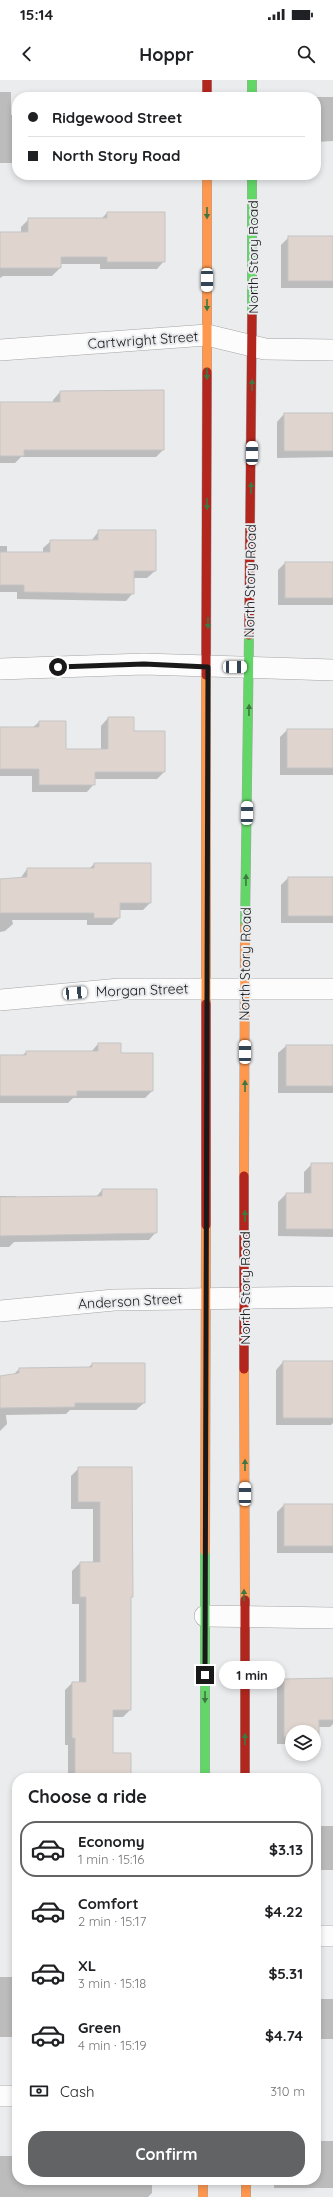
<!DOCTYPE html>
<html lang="en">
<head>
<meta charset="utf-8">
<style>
	body { margin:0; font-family:Quicksand,sans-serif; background:#f2f2f2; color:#202124; height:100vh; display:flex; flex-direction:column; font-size:15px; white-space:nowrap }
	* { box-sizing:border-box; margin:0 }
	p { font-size:13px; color:#757577 }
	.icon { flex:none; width:22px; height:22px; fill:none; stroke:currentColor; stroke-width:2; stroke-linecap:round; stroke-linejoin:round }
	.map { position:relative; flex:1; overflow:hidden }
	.panel { position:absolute; left:12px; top:1693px; width:309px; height:412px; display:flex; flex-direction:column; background:#fff; border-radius:16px; box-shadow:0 2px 6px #0003 }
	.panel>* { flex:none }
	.guide { position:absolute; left:12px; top:12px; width:309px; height:88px; border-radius:16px; box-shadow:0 2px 6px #0003; display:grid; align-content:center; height:88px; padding:0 16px; background:#fff }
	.tools { position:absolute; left:285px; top:1645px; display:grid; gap:8px }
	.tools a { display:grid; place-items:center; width:36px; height:36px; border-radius:50%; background:#fff; box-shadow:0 2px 6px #0003; font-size:20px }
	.end { position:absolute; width:18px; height:18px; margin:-9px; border:5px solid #19191a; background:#fff; box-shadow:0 0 0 2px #fff }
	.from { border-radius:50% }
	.bubble { position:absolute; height:28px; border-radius:14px; background:#fff; box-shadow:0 2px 6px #0003; font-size:13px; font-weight:800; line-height:28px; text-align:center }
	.car { position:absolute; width:12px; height:24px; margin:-12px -6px; border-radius:5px; box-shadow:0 0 3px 1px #0007; background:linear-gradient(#fff 24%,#345 0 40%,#fff 0 76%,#345 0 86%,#fff 0) }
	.guide b { display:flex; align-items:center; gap:14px; height:38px; font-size:15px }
	.guide b+b { border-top:1px solid #e0e0e0 }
	.guide i { width:10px; height:10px; background:#202124 }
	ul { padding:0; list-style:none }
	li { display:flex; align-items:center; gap:12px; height:56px; margin:0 8px 6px; padding:0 8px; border:2px solid transparent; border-radius:16px }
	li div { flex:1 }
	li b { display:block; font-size:15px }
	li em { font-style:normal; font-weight:800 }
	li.current { border-color:#626364 }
	li>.icon { width:36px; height:36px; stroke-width:1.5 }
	h2 { padding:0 16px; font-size:18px; line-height:48px }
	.pay { display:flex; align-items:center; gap:10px; height:44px; padding:0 16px; font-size:15px }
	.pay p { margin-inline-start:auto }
	.button { display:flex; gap:8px; margin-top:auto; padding:8px 16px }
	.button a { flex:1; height:46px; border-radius:16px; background:#626364; color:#fff; font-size:16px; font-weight:800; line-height:46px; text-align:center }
	.status { display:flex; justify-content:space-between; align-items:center; height:28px; padding:0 20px; background:#fff; direction:ltr }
	.status svg { height:11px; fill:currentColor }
	header { display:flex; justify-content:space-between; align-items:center; height:52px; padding:0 16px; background:#fff; font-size:18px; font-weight:800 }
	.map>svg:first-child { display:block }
</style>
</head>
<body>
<div class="status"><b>15:14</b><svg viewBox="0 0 49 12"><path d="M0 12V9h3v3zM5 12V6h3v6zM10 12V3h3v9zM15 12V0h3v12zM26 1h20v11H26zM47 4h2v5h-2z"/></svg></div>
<header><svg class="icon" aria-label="back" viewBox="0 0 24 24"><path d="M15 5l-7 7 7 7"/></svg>Hoppr<svg class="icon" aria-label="search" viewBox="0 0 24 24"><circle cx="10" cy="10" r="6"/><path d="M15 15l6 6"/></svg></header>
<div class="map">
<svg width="333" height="2117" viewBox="0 0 333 2117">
	<rect width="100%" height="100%" fill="#ebeced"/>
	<g fill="#0003">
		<path d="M0,12H11V35H17V83H0Z"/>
		<path d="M58,13H86V17H54Z"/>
		<path d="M316,17H333V61L316,62Z"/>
		<path d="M107,133L164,181L157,189H100V184H60V188L52,196H3L0,198V153H21V147L29,139H101Z"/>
		<path d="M289,157H333V208H281V165Z"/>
		<path d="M60,312L163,370L156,377H21L15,383H0V323H53V320Z"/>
		<path d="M284,334H333V377L277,378V342Z"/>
		<path d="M99,451L155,491L147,498H133V513L126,521L17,519V512H0V466H7V473H43V468L51,461H91Z"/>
		<path d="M333,482V525H278V490L285,483Z"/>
		<path d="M108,638L133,652L164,692L157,699H94V704L87,712H32V696H0V648H32L39,642L65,670H101V646Z"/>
		<path d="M287,650H333V695H280V657Z"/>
		<path d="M94,784L150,823L143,830H119V838L112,845H87V840H12L13,844L5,851L0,852V800L20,799L27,789H89Z"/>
		<path d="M288,798H333V843H281V805Z"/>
		<path d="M98,964L120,974L152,1011L145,1018H73L68,1023H0V976H22L26,972H91Z"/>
		<path d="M286,966H333V1013H278V973Z"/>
		<path d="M312,1084H333V1157L278,1156V1122L286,1114H304V1092Z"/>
		<path d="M102,1110L156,1152L149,1160L14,1162L9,1167H0V1116H16V1118L96,1117Z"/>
		<path d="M283,1282H333V1343L331,1345H276V1290Z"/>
		<path d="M92,1284L144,1323L136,1330H70L66,1334L6,1335L7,1344L0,1351V1297L13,1295L19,1289L88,1288Z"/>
		<path d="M79,1388H131L132,1517L130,1520V1630L123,1637H112V1674L130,1698H68V1665H65V1610L72,1603H79V1524H72V1491L80,1483H93V1429H71V1396Z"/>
		<path d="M284,1425H333V1473H277V1432Z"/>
		<path d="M333,1599V1644L330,1647H318V1656L314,1660V1652H292V1664H277V1607L285,1600Z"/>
		<rect x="316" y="1746" width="17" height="44"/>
		<rect x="0" y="1897" width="17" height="60"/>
		<rect x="316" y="1919" width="17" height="40"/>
		<path d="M316,2061H333V2108H274V2100H316Z"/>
		<path d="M16,2074L17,2100H152V2113L148,2117H0V2076H13Z"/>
	</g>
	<g fill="#e0d4cf" stroke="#c4c4c5">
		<path d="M107,132H165V182H107V177H61V188H0V152H28V138H107Z"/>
		<rect x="288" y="156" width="45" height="45"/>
		<path d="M164,310V370H24V376H0V322H60V311Z"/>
		<rect x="284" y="333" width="49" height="38"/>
		<path d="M98,450H156V491H134V514L24,512V505H0V472H50V460H98Z"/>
		<rect x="285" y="482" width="48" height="36"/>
		<path d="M108,637H134V651H165V692H95V705H39V689H0V647H39V641H66V669H108Z"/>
		<rect x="287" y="649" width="46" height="39"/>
		<path d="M94,783H151V823H120V838H94V833H0V799L27,797V788H94Z"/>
		<rect x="288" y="797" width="45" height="39"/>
		<path d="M98,963H121V973H153V1011H77V1016H0V975H26V971H98Z"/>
		<rect x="286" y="965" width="47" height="41"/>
		<path d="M311,1083H333V1149H286V1113H311Z"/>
		<path d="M102,1109H157V1153L0,1156V1117L102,1116Z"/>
		<rect x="283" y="1281" width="50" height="57"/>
		<path d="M92,1283H145V1323H75V1327L0,1328V1296L19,1293V1288L92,1287Z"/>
		<path d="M78,1387H132L133,1517H131V1630H113V1673H131V1698H75V1658H72V1602H86V1517H80V1482H100V1422H78Z"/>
		<rect x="284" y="1424" width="49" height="42"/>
		<path d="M333,1598V1640H319V1657H314V1652H292V1657H284V1599Z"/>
	</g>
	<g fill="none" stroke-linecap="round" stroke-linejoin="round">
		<defs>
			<g id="street">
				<path d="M0,270L207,255L265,269L333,270"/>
				<path d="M0,589L144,584L333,590"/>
				<path d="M0,920L120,909H333"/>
				<path d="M0,1231L114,1220L333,1217"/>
				<path d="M205,1536L333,1538"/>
				<path d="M316,1856H333"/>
				<path d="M0,2016H17"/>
			</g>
			<g id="fast">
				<path d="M252,0V17"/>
				<path d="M252,95V235"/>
				<path d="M245,847L249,555"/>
				<path d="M205,1698V1471"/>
			</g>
			<g id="slow">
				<path d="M207,292V95"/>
				<path d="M206,924V595"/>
				<path d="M244,1096L245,847"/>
				<path d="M244,1289L245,1520"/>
				<path d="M205,1471L206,1145"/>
				<path d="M203,2100V2117"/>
				<path d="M246,2100V2117"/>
			</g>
			<g id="jam">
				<path d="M207,0V17"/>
				<path d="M249,555L252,235"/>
				<path d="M206,595L207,292"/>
				<path d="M244,1096V1289"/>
				<path d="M206,1145V924"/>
				<path d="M245,1520V1698"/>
			</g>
		</defs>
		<use href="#street" stroke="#a4a4a6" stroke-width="22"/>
		<use href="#fast" stroke="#a4a4a6" stroke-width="10"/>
		<use href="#slow" stroke="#a4a4a6" stroke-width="10"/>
		<use href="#jam" stroke="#a4a4a6" stroke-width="10"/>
		<use href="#street" stroke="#fcfcfc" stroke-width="21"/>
		<use href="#fast" stroke="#63d668" stroke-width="9"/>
		<use href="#slow" stroke="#ff974d" stroke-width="9"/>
		<use href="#jam" stroke="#b3261e" stroke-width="9"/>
	</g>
	<defs><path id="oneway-solid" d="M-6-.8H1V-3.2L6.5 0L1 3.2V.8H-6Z"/></defs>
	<g fill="#3e7841">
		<use href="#oneway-solid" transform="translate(207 133) rotate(90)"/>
		<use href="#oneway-solid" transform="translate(207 225) rotate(90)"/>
		<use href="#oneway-solid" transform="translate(207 294) rotate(90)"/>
		<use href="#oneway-solid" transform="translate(252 305) rotate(-89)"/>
		<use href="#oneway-solid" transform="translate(251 408) rotate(-89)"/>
		<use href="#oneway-solid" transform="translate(207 424) rotate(90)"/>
		<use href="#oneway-solid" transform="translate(208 543) rotate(90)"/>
		<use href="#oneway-solid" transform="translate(249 630) rotate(-89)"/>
		<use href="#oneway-solid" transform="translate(246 800) rotate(-89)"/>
		<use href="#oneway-solid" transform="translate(245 1006) rotate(-90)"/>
		<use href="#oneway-solid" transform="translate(245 1136) rotate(-90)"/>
		<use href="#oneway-solid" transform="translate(245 1385) rotate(-90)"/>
		<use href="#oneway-solid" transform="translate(244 1515) rotate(-90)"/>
		<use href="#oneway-solid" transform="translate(205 1617) rotate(90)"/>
		<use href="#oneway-solid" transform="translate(245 1659) rotate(-90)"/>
	</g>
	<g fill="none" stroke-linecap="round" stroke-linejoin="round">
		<path stroke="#19191a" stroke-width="5" d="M58,587L144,584L208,587L205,1595"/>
	</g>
	<g text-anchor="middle" stroke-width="4" stroke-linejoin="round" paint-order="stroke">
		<g font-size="14" fill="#19191a" stroke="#eaebee">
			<text transform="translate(253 177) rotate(-90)" y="5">North Story Road</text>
			<text transform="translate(143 260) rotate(-4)" y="5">Cartwright Street</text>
			<text transform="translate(250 501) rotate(-89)" y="5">North Story Road</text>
			<text transform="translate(245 884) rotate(-89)" y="5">North Story Road</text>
			<text transform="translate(142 910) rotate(-2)" y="5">Morgan Street</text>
			<text transform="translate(245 1208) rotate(-90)" y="5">North Story Road</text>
			<text transform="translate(130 1221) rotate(-3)" y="5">Anderson Street</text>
		</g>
	</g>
</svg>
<div class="tools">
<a><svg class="icon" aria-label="layers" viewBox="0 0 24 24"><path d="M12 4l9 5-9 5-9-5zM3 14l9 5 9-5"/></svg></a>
</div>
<i class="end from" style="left:58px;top:587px"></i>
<i class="end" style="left:205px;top:1595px"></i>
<div class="bubble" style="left:219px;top:1581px;width:66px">1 min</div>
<i class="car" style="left:207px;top:200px;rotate:180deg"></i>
<i class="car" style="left:252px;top:373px;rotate:1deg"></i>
<i class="car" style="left:235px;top:587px;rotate:90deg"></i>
<i class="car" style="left:247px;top:733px;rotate:1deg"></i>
<i class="car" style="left:75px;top:913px;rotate:85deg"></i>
<i class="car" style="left:245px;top:972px;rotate:0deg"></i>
<i class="car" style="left:245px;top:1414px;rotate:0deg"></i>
<div class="guide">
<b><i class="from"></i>Ridgewood Street</b>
<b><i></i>North Story Road</b>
</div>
<section class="panel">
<h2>Choose a ride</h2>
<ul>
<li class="current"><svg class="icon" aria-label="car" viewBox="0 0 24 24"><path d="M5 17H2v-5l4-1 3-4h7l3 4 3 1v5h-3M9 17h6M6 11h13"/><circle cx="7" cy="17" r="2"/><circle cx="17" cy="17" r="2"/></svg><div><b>Economy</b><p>1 min · 15:16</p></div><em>$3.13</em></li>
<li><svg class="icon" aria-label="car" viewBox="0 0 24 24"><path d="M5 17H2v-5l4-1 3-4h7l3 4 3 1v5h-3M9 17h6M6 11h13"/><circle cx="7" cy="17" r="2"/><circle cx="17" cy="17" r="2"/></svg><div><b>Comfort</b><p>2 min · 15:17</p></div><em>$4.22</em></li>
<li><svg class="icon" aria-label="car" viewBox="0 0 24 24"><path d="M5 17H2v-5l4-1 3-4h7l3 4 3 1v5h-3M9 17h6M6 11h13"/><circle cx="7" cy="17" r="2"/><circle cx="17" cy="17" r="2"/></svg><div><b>XL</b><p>3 min · 15:18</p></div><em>$5.31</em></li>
<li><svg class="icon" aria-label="car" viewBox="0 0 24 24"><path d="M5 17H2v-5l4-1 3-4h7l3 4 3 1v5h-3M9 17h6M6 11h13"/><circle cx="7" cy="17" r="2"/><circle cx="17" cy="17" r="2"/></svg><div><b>Green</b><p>4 min · 15:19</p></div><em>$4.74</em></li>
</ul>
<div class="pay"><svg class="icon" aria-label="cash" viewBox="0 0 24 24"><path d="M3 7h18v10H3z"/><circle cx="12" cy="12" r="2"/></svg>Cash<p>310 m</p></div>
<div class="button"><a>Confirm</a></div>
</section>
</div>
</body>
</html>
